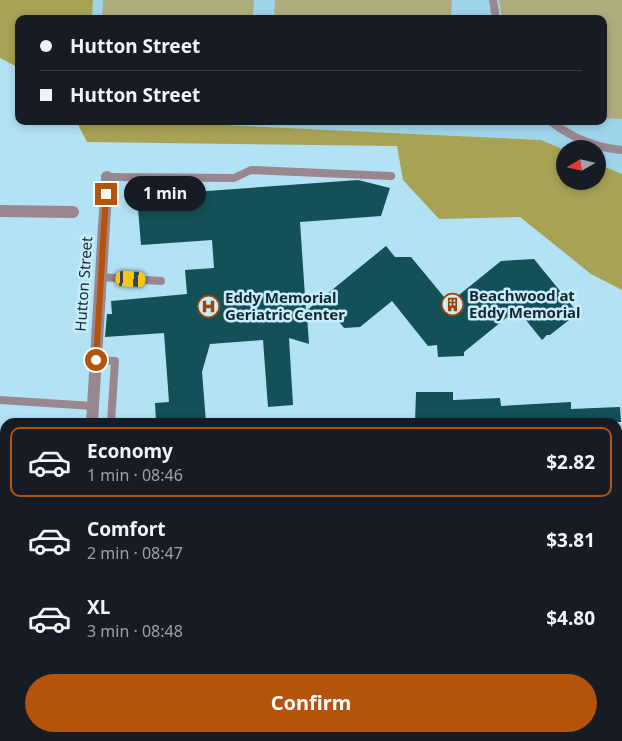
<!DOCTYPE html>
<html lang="en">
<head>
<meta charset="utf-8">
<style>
	body { margin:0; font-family:"Noto Sans",sans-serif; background:#20242c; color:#f1f3f6; height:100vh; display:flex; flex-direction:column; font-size:19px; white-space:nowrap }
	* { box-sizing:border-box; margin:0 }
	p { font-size:16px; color:#9ea1a6 }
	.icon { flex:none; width:28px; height:28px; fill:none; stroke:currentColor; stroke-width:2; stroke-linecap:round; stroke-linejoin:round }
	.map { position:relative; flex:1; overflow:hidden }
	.details { position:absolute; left:0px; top:418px; width:622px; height:324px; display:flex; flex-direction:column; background:#171b24; border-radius:15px 15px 0 0; box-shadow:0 2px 8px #0003 }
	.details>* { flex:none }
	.top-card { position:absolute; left:15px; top:15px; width:592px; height:110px; border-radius:10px; box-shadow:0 2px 8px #0003; display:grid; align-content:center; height:110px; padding:0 25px; background:#171b24 }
	.needle { width:32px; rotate:261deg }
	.buttons { position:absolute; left:556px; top:140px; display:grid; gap:10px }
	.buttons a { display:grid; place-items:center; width:50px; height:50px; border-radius:50%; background:#171b24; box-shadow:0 2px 8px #0003; font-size:25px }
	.end { position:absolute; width:22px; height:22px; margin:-11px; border:6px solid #b45309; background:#fff; box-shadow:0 0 0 2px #fff }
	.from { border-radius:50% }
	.bubble { position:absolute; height:35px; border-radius:18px; background:#171b24; box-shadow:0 2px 8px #0003; font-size:16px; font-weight:700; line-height:35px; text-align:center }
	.car { position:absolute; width:15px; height:30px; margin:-15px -8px; border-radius:6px; box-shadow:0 0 4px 1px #0007; background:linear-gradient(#f5c518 24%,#345 0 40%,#f5c518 0 76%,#345 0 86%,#f5c518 0) }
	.top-card b { display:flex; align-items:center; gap:18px; height:48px; font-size:19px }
	.top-card b+b { border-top:1px solid #363941 }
	.top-card i { width:12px; height:12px; background:#f1f3f6 }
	ul { padding:9px 0 0; list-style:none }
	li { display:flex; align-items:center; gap:15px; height:70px; margin:0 10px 8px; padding:0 15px; border:2px solid transparent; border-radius:10px }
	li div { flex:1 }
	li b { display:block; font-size:19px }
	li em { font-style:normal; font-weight:700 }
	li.current { border-color:#b45309 }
	li>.icon { width:45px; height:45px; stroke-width:1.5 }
	.action { display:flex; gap:10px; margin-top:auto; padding:10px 25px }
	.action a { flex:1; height:58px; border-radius:30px; background:#b45309; color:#fff; font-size:20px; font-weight:700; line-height:58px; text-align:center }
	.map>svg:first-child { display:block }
</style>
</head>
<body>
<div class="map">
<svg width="622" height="741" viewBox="0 0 622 741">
	<rect width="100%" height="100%" fill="#b3e2f5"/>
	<g fill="#9fd5eb">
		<path d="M93,0H622V174L598,164V149H565V150L540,140L222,125V121H604V19H92Z"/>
		<path d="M618,534H622V741H393V736H618Z"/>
	</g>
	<g fill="#afac7d">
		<path d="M103,0H254L253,19H102Z"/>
		<path d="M275,0H452L451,19H274Z"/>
		<path d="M499,0H622V119L604,118V19H502Z"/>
	</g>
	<g fill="#a7a254">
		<path d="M0,0H93L92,19H19V68L0,58Z"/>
		<path d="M76,121H222V125L541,140L565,150V181H598V164L622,174V290L591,274L520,217L439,219L403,180L397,146L87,142Z"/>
	</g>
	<g fill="#145057">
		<path d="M358,180L390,188L381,216L300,222L306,311L386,246L395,257H411L449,303L501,261L534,259L578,313L550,335H547L542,340L517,309L464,352V356L438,357L437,345L428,346L392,301L360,327L344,328L332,313L307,315L309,344L289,338L293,405L268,407L263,340L210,344L202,372L206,422H156L155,403L169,402L164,333L105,337L107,314H112L111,301L187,294L185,270L214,268L212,240L141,245L137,196Z"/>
		<path d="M416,392H453V400L500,398L501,406L571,402V409L620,407L621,422H415Z"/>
	</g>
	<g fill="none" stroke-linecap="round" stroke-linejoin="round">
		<g stroke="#988790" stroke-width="8">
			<path d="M493,0L496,19"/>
			<path d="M550,121C571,137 595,148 622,150"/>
			<path d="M107,177L234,178L251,170L391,176"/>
			<path d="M101,277L161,281"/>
			<path d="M96,360L115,361L111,422"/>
			<path d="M0,400L93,406"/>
			<path d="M618,653H622"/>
			<path d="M618,711L622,712"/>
			<path d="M522,736V741"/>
			<path d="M425,741V736"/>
			<path d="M561,741V736"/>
		</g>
		<g stroke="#988790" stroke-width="12">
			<path d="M0,211L73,212"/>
			<path d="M92,422L107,177"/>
			<path d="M380,741V736"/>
		</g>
		<g stroke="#988790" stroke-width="12">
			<path d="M0,477H5"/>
			<path d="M618,504L622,505"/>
		</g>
	</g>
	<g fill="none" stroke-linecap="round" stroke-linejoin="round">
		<path stroke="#b45309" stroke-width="6" d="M96,360L106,194"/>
	</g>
	<defs>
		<symbol id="building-ring" viewBox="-11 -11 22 22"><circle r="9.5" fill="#c8edfd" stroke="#a44201" stroke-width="1.5"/><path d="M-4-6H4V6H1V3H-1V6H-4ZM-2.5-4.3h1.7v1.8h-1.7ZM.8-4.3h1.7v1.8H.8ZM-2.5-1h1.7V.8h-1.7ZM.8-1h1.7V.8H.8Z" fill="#a44201"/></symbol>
		<symbol id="hospital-ring" viewBox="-11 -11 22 22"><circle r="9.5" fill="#c8edfd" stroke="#a44201" stroke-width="1.5"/><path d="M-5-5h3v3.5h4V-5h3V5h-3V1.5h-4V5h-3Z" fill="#a44201"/></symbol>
	</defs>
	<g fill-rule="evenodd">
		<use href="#building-ring" x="440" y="292" width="25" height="25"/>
		<use href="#hospital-ring" x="196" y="294" width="25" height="25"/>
	</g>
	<g text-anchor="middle" stroke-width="5" stroke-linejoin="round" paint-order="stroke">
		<g font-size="15" fill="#16282f" stroke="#c8edfd">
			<text transform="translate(84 284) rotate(-86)" y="5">Hutton Street</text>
		</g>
		<g font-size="15" font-weight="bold" fill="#16282f" stroke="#c8edfd" text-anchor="start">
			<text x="469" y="301">Beachwood at<tspan x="469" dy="17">Eddy Memorial</tspan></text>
			<text x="225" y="303">Eddy Memorial<tspan x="225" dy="17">Geriatric Center</tspan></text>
		</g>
	</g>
</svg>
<div class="buttons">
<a><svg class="needle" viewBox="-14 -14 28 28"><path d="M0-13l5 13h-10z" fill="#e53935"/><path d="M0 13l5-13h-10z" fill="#9ea1a6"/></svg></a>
</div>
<i class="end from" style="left:96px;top:360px"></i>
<i class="end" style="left:106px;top:194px"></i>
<div class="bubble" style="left:124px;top:176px;width:82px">1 min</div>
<i class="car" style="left:131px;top:279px;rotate:93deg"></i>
<div class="top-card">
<b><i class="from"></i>Hutton Street</b>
<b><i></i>Hutton Street</b>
</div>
<section class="details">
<ul>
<li class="current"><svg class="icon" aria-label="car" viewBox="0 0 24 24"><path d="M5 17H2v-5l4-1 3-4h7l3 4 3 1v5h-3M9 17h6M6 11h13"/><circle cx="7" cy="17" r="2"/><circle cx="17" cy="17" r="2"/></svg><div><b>Economy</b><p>1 min · 08:46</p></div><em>$2.82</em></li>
<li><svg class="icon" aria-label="car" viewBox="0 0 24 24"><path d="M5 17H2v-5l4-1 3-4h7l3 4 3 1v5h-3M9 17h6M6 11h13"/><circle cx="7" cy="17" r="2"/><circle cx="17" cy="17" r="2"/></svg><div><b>Comfort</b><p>2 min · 08:47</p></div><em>$3.81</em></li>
<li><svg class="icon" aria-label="car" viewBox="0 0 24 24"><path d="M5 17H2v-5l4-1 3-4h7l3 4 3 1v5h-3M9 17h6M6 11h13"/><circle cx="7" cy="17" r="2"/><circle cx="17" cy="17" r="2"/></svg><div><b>XL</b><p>3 min · 08:48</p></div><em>$4.80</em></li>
</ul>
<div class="action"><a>Confirm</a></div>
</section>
</div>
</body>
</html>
